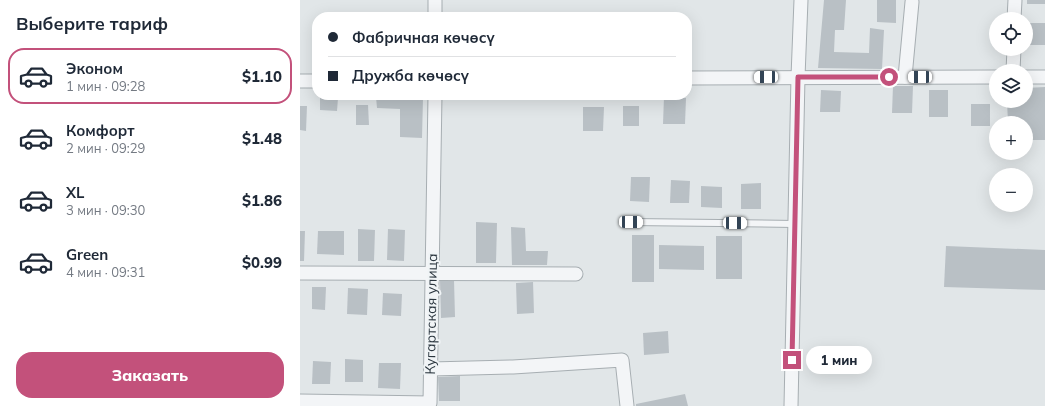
<!DOCTYPE html>
<html lang="ru">
<head>
<meta charset="utf-8">
<style>
	body { margin:0; font-family:Mulish,sans-serif; background:#f6f6f7; color:#1f2937; height:100vh; display:flex; flex-direction:column; font-size:15px; white-space:nowrap }
	* { box-sizing:border-box; margin:0 }
	p { font-size:13px; color:#747a83 }
	.icon { flex:none; width:22px; height:22px; fill:none; stroke:currentColor; stroke-width:2; stroke-linecap:round; stroke-linejoin:round }
	.map { position:relative; flex:1; overflow:hidden }
	.drawer { display:flex; flex-direction:column; background:#fff; width:300px }
	.drawer>* { flex:none }
	.banner { position:absolute; left:12px; top:12px; width:380px; height:88px; border-radius:16px; box-shadow:0 4px 16px #0002; display:grid; align-content:center; height:88px; padding:0 16px; background:#fff }
	.controls { position:absolute; left:689px; top:12px; display:grid; gap:8px }
	.controls a { display:grid; place-items:center; width:44px; height:44px; border-radius:50%; background:#fff; box-shadow:0 4px 16px #0002; font-size:20px }
	.end { position:absolute; width:18px; height:18px; margin:-9px; border:5px solid #c3517b; background:#fff; box-shadow:0 0 0 2px #fff }
	.from { border-radius:50% }
	.bubble { position:absolute; height:28px; border-radius:14px; background:#fff; box-shadow:0 4px 16px #0002; font-size:13px; font-weight:800; line-height:28px; text-align:center }
	.car { position:absolute; width:12px; height:24px; margin:-12px -6px; border-radius:5px; box-shadow:0 0 3px 1px #0007; background:linear-gradient(#fff 24%,#345 0 40%,#fff 0 76%,#345 0 86%,#fff 0) }
	.banner b { display:flex; align-items:center; gap:14px; height:38px; font-size:15px }
	.banner b+b { border-top:1px solid #e0e1e3 }
	.banner i { width:10px; height:10px; background:#1f2937 }
	ul { padding:0; list-style:none }
	li { display:flex; align-items:center; gap:12px; height:56px; margin:0 8px 6px; padding:0 8px; border:2px solid transparent; border-radius:16px }
	li div { flex:1 }
	li b { display:block; font-size:15px }
	li em { font-style:normal; font-weight:800 }
	li.active { border-color:#c3517b }
	li>.icon { width:36px; height:36px; stroke-width:1.5 }
	h2 { padding:0 16px; font-size:18px; line-height:48px }
	.primary-button { display:flex; gap:8px; margin-top:auto; padding:8px 16px }
	.primary-button a { flex:1; height:46px; border-radius:16px; background:#c3517b; color:#fff; font-size:16px; font-weight:800; line-height:46px; text-align:center }
	main { display:flex; flex:1; min-height:0 }
	.map>svg:first-child { display:block }
</style>
</head>
<body>
<main>
<section class="drawer">
<h2>Выберите тариф</h2>
<ul>
<li class="active"><svg class="icon" aria-label="car" viewBox="0 0 24 24"><path d="M5 17H2v-5l4-1 3-4h7l3 4 3 1v5h-3M9 17h6M6 11h13"/><circle cx="7" cy="17" r="2"/><circle cx="17" cy="17" r="2"/></svg><div><b>Эконом</b><p>1 мин · 09:28</p></div><em>$1.10</em></li>
<li><svg class="icon" aria-label="car" viewBox="0 0 24 24"><path d="M5 17H2v-5l4-1 3-4h7l3 4 3 1v5h-3M9 17h6M6 11h13"/><circle cx="7" cy="17" r="2"/><circle cx="17" cy="17" r="2"/></svg><div><b>Комфорт</b><p>2 мин · 09:29</p></div><em>$1.48</em></li>
<li><svg class="icon" aria-label="car" viewBox="0 0 24 24"><path d="M5 17H2v-5l4-1 3-4h7l3 4 3 1v5h-3M9 17h6M6 11h13"/><circle cx="7" cy="17" r="2"/><circle cx="17" cy="17" r="2"/></svg><div><b>XL</b><p>3 мин · 09:30</p></div><em>$1.86</em></li>
<li><svg class="icon" aria-label="car" viewBox="0 0 24 24"><path d="M5 17H2v-5l4-1 3-4h7l3 4 3 1v5h-3M9 17h6M6 11h13"/><circle cx="7" cy="17" r="2"/><circle cx="17" cy="17" r="2"/></svg><div><b>Green</b><p>4 мин · 09:31</p></div><em>$0.99</em></li>
</ul>
<div class="primary-button"><a>Заказать</a></div>
</section>
<div class="map">
<svg width="745" height="406" viewBox="0 0 745 406">
	<rect width="100%" height="100%" fill="#e1e6e8"/>
	<g fill="#b9c0c5">
		<path d="M524,0H546L544,30H535L534,52L569,53L570,28L584,30L582,69L518,68Z"/>
		<path d="M577,0H596V23L577,22Z"/>
		<rect x="727" y="0" width="18" height="4"/>
		<rect x="730" y="23" width="15" height="22"/>
		<path d="M593,86H613L612,113H592Z"/>
		<path d="M745,87V140H726V123H708L707,101H726V88Z"/>
		<path d="M521,90L541,91L540,112H520Z"/>
		<rect x="629" y="90" width="19" height="27"/>
		<path d="M20,97L38,98L37,111L20,110Z"/>
		<path d="M76,97L123,98L122,138L100,137V109L77,108Z"/>
		<path d="M364,97L386,98L385,124H363Z"/>
		<rect x="671" y="104" width="19" height="22"/>
		<path d="M56,105H68L69,125H56Z"/>
		<path d="M0,106H7L6,131L0,130Z"/>
		<rect x="323" y="106" width="16" height="20"/>
		<path d="M283,107H304L303,131H283Z"/>
		<path d="M331,177H350L349,202L330,201Z"/>
		<path d="M371,180L390,181L389,203H370Z"/>
		<path d="M461,183V209H441V184Z"/>
		<path d="M401,186L422,187V208L401,207Z"/>
		<path d="M176,222L197,223L196,263H176Z"/>
		<path d="M211,227L225,228L226,251H248L247,265H212Z"/>
		<path d="M58,229L75,230L74,261H58Z"/>
		<path d="M88,229L105,230L104,261L87,260Z"/>
		<path d="M0,231H5L4,261H0Z"/>
		<path d="M18,231H44V255L17,254Z"/>
		<rect x="332" y="235" width="22" height="47"/>
		<rect x="416" y="236" width="26" height="43"/>
		<path d="M359,245L404,246V270L359,269Z"/>
		<path d="M646,246L745,250V290L644,287Z"/>
		<path d="M140,280H154L155,317L141,318Z"/>
		<path d="M233,282L234,313L217,314L216,283Z"/>
		<path d="M12,287H26L25,310L12,309Z"/>
		<path d="M48,288L68,289L67,315L47,314Z"/>
		<path d="M83,293L102,294L101,316L82,315Z"/>
		<path d="M368,331L369,353L344,355L343,333Z"/>
		<path d="M45,359L63,360V382H45Z"/>
		<path d="M13,361L31,362L30,384H12Z"/>
		<path d="M79,363H101L100,389L78,388Z"/>
		<path d="M160,376V401H139L138,377Z"/>
		<path d="M385,394L388,406H336V404Z"/>
	</g>
	<g fill="none" stroke-linecap="round" stroke-linejoin="round">
		<defs>
			<path id="service" d="M331,222L495,224"/>
			<g id="minor">
				<path d="M135,0V17"/>
				<path d="M714,19L715,0"/>
				<path d="M713,71L714,49"/>
				<path d="M605,77L612,2"/>
				<path d="M726,77H745"/>
				<path d="M387,78L696,77"/>
				<path d="M0,81H17"/>
				<path d="M0,273L276,274"/>
				<path d="M131,369L213,367L322,360L327,406"/>
				<path d="M0,401L130,403L135,95"/>
				<path d="M491,406L498,77L501,0"/>
			</g>
		</defs>
		<use href="#service" stroke="#a7aeb2" stroke-width="8"/>
		<use href="#minor" stroke="#a7aeb2" stroke-width="15"/>
		<use href="#service" stroke="#f3f5f7" stroke-width="6"/>
		<use href="#minor" stroke="#f3f5f7" stroke-width="13"/>
	</g>
	<g fill="none" stroke-linecap="round" stroke-linejoin="round">
		<path stroke="#c3517b" stroke-width="5" d="M492,360L498,77H589"/>
	</g>
	<g text-anchor="middle" stroke-width="4" stroke-linejoin="round" paint-order="stroke">
		<g font-size="14" fill="#2b363f" stroke="#f0f4f6">
			<text transform="translate(131 314) rotate(-89)" y="5">Кугартская улица</text>
		</g>
	</g>
</svg>
<div class="controls">
<a><svg class="icon" aria-label="locate" viewBox="0 0 24 24"><circle cx="12" cy="12" r="6"/><path d="M12 2v4M12 18v4M2 12h4M18 12h4"/></svg></a>
<a><svg class="icon" aria-label="layers" viewBox="0 0 24 24"><path d="M12 4l9 5-9 5-9-5zM3 14l9 5 9-5"/></svg></a>
<a>+</a>
<a>−</a>
</div>
<i class="end from" style="left:589px;top:77px"></i>
<i class="end" style="left:492px;top:360px"></i>
<div class="bubble" style="left:506px;top:346px;width:66px">1 мин</div>
<i class="car" style="left:466px;top:77px;rotate:269deg"></i>
<i class="car" style="left:620px;top:77px;rotate:270deg"></i>
<i class="car" style="left:331px;top:222px;rotate:91deg"></i>
<i class="car" style="left:435px;top:223px;rotate:91deg"></i>
<div class="banner">
<b><i class="from"></i>Фабричная көчөсү</b>
<b><i></i>Дружба көчөсү</b>
</div>
</div>
</main>
</body>
</html>
